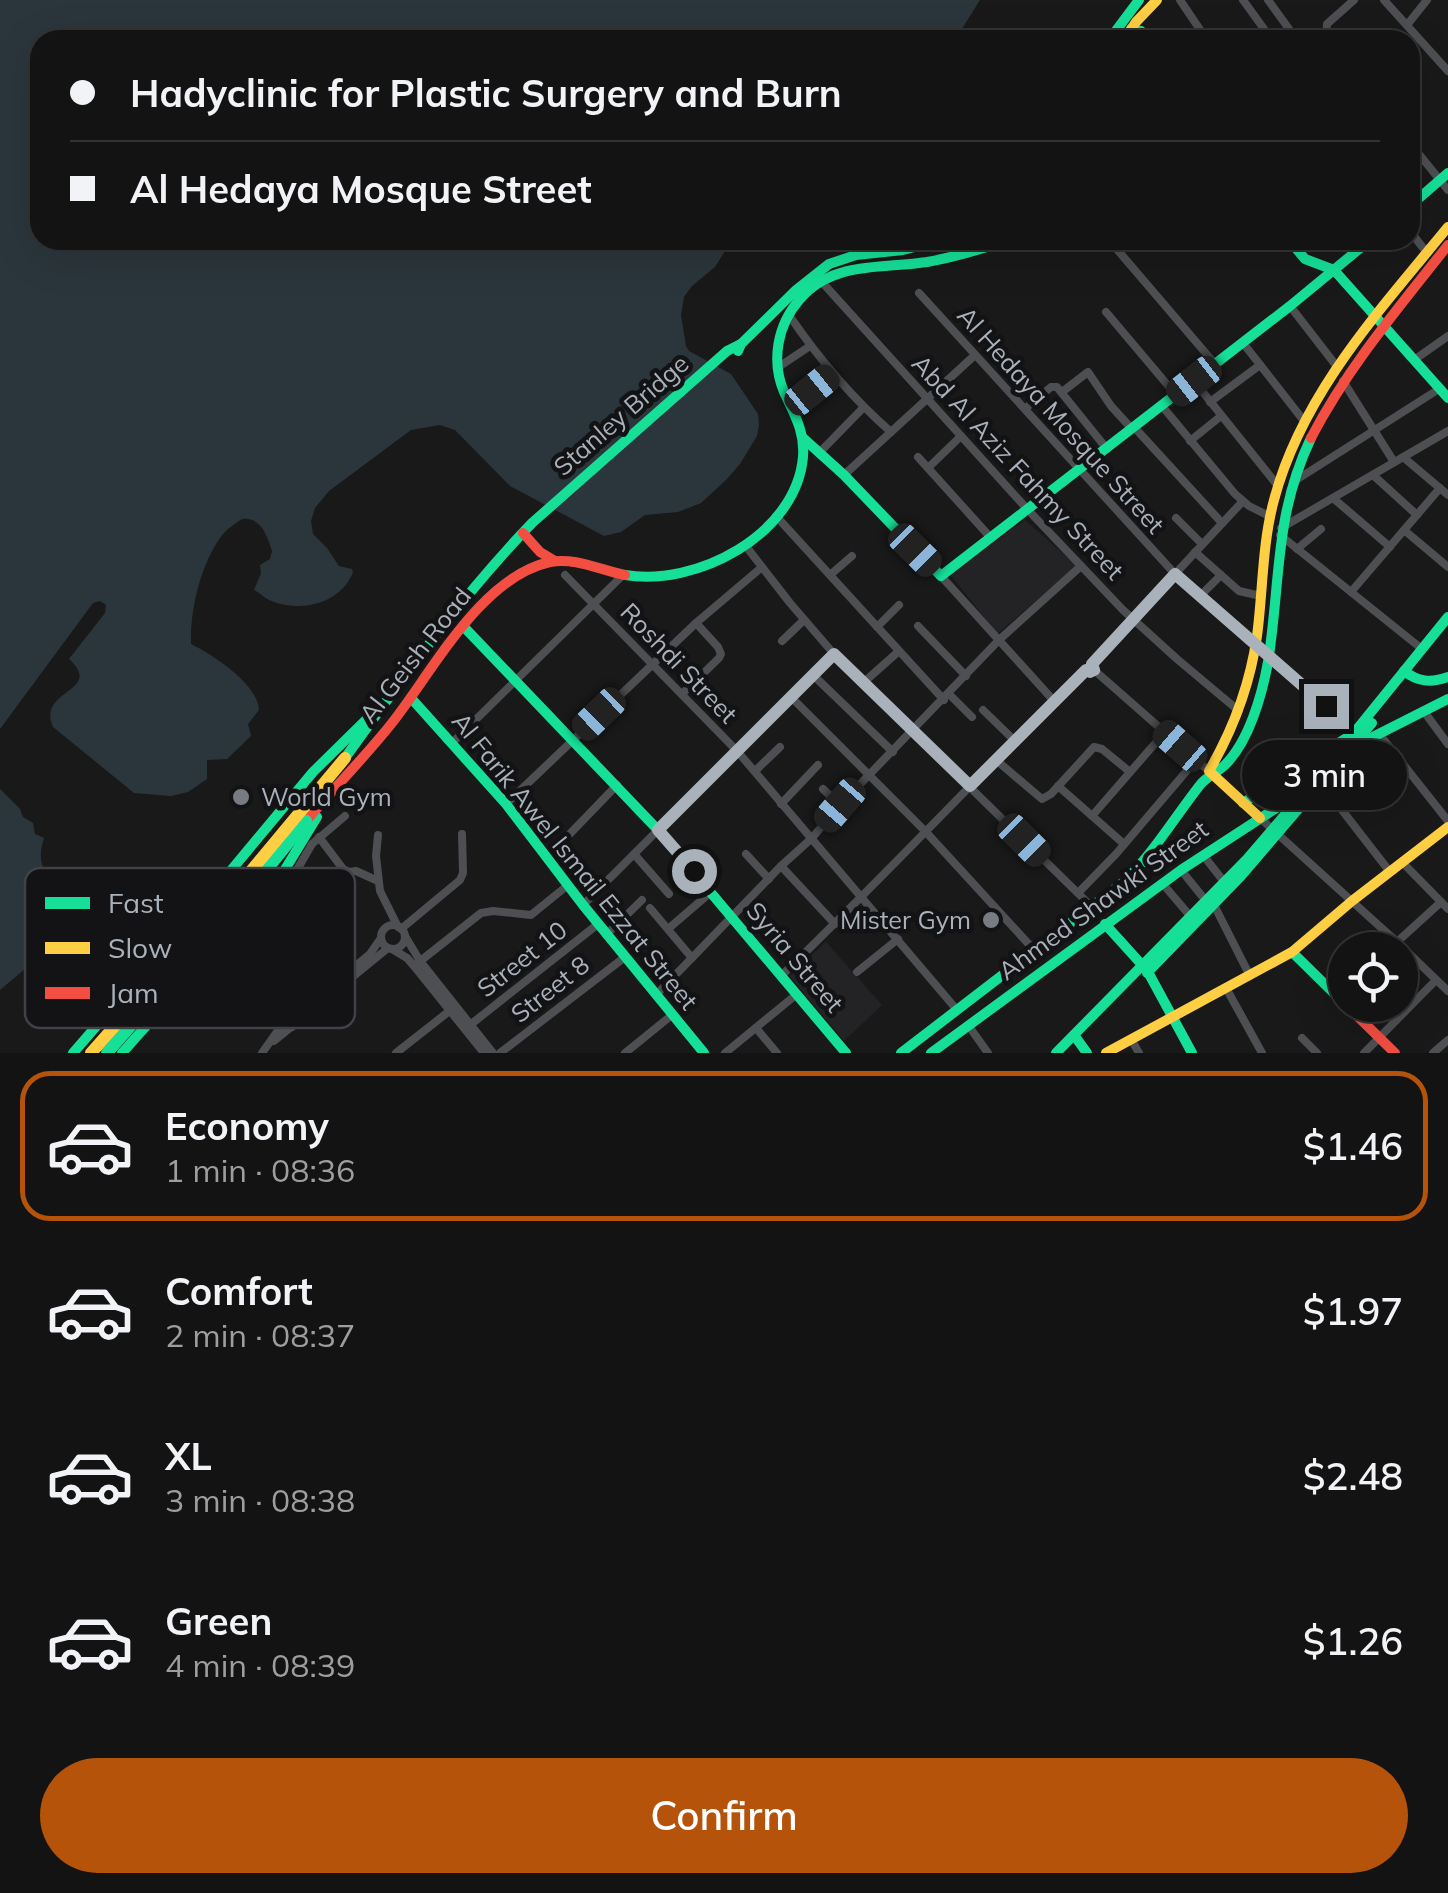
<!DOCTYPE html>
<html lang="en">
<head>
<meta charset="utf-8">
<style>
	body { margin:0; font-family:Mulish,sans-serif; background:#1c1c1c; color:#f1f3f6; height:100vh; display:flex; flex-direction:column; font-size:38px; white-space:nowrap }
	* { box-sizing:border-box; margin:0 }
	p { font-size:32px; color:#9d9ea0 }
	.icon { flex:none; width:55px; height:55px; fill:none; stroke:currentColor; stroke-width:2; stroke-linecap:round; stroke-linejoin:round }
	.map { position:relative; height:1053px; overflow:hidden }
	.side { display:flex; flex-direction:column; background:#131313; flex:1 }
	.side>* { flex:none }
	.hud { position:absolute; left:30px; top:30px; width:1390px; height:220px; border-radius:30px; box-shadow:0 10px 40px #0002,0 0 0 2px #323233; display:grid; align-content:center; height:220px; padding:0 40px; background:#131313 }
	.tools { position:absolute; left:1328px; top:932px; display:grid; gap:20px }
	.tools a { display:grid; place-items:center; width:90px; height:90px; border-radius:50%; background:#131313; box-shadow:0 10px 40px #0002,0 0 0 2px #323233; font-size:50px }
	.end { position:absolute; width:45px; height:45px; margin:-22px; border:12px solid #a9b1bb; background:#111; box-shadow:0 0 0 5px #111 }
	.from { border-radius:50% }
	.bubble { position:absolute; height:70px; border-radius:35px; background:#131313; box-shadow:0 10px 40px #0002,0 0 0 2px #323233; font-size:32px; font-weight:600; line-height:70px; text-align:center }
	.car { position:absolute; width:30px; height:60px; margin:-30px -15px; border-radius:12px; box-shadow:0 0 8px 2px #0007; background:linear-gradient(#222 24%,#8ab4d8 0 40%,#222 0 76%,#8ab4d8 0 86%,#222 0) }
	.hud b { display:flex; align-items:center; gap:35px; height:95px; font-size:38px }
	.hud b+b { border-top:2px solid #323233 }
	.hud i { width:25px; height:25px; background:#f1f3f6 }
	ul { padding:18px 0 0; list-style:none }
	li { display:flex; align-items:center; gap:30px; height:150px; margin:0 20px 15px; padding:0 20px; border:5px solid transparent; border-radius:30px }
	li div { flex:1 }
	li b { display:block; font-size:38px }
	li em { font-style:normal; font-weight:600 }
	li.selected { border-color:#b45309 }
	li>.icon { width:90px; height:90px; stroke-width:1.5 }
	.cta { display:flex; gap:20px; margin-top:auto; padding:20px 40px }
	.cta a { flex:1; height:115px; border-radius:60px; background:#b45309; color:#fff; font-size:40px; font-weight:600; line-height:115px; text-align:center }
	.map>svg:first-child { display:block }
</style>
</head>
<body>
<div class="map">
<svg width="1448" height="1053" viewBox="0 0 1448 1053">
	<rect width="100%" height="100%" fill="#191919"/>
	<g fill="#232325">
		<path d="M1025,520L1077,566L997,634L950,574Z"/>
		<path d="M826,942L882,1005L844,1041L789,976Z"/>
	</g>
	<g fill="#2b363c">
		<path d="M0,0H980L955,40H40V240H732L715,267L692,286L684,297L681,315L686,346L689,351L731,374L758,414L759,425L757,436L740,464L726,480L701,503L678,512L645,515L621,532L604,536L510,486L455,430L440,425L411,430L329,491L315,508L311,521L313,534L327,548L339,566L352,569L353,572C341,603 304,612 274,602C265,599 262,594 254,590L261,573L260,565L270,559L272,551C267,535 261,517 242,519C235,524 228,528 223,534C201,562 190,609 191,644C213,655 258,684 259,710L248,724L251,736L227,759L207,760V779L188,792L171,796L134,793L53,727C36,689 105,692 69,659L105,613L106,605L100,601L93,603L0,729Z"/>
		<path d="M0,789L20,809L23,817L33,823L35,834L44,838C32,872 56,885 78,905L39,957L0,990Z"/>
	</g>
	<g fill="none" stroke-linecap="round" stroke-linejoin="round">
		<g stroke="#4d4f52" stroke-width="8">
			<path d="M1180,0L1207,40"/>
			<path d="M1243,0L1272,40"/>
			<path d="M1268,0L1297,40"/>
			<path d="M1384,0L1448,71"/>
			<path d="M1407,25L1427,0"/>
			<path d="M1324,40L1326,38L1327,24L1354,0"/>
			<path d="M1410,143L1448,190"/>
			<path d="M1410,191L1417,200"/>
			<path d="M1410,231L1427,253"/>
			<path d="M1109,240L1215,364"/>
			<path d="M1095,244L1100,240"/>
			<path d="M821,281L1028,510L1123,610L1177,659L1239,711"/>
			<path d="M919,293L1175,574L1355,731"/>
			<path d="M1290,306L1338,368"/>
			<path d="M1106,312L1176,395"/>
			<path d="M789,315C819,359 851,397 891,432"/>
			<path d="M1243,343L1304,421"/>
			<path d="M1414,360L1448,336"/>
			<path d="M777,368L810,346"/>
			<path d="M1194,381L1278,486"/>
			<path d="M1343,381L1394,462"/>
			<path d="M1062,392L1088,372L1111,406L1132,429"/>
			<path d="M1210,402L1260,365"/>
			<path d="M1162,406L1235,494L1249,506L1271,517"/>
			<path d="M792,407L832,374"/>
			<path d="M1026,408L1051,387H1057L1107,449"/>
			<path d="M1134,427L1222,523"/>
			<path d="M1190,441L1221,416"/>
			<path d="M820,452L864,407"/>
			<path d="M918,457L991,538"/>
			<path d="M1403,457L1448,495"/>
			<path d="M928,468L961,436"/>
			<path d="M844,475L975,355"/>
			<path d="M1373,475L1417,515"/>
			<path d="M1293,482L1439,389"/>
			<path d="M1333,498L1390,547"/>
			<path d="M776,516L944,700"/>
			<path d="M1176,518L1202,544"/>
			<path d="M1281,528L1448,431"/>
			<path d="M1404,530L1448,567"/>
			<path d="M1280,535L1422,649"/>
			<path d="M745,545L790,603L834,654L1092,907"/>
			<path d="M1297,549L1321,529"/>
			<path d="M1195,552L1239,591L1261,596"/>
			<path d="M565,575L738,752L957,1010"/>
			<path d="M830,575L852,556"/>
			<path d="M941,576L1054,701"/>
			<path d="M1351,592L1440,488"/>
			<path d="M1200,596L1221,575"/>
			<path d="M918,626L966,676"/>
			<path d="M877,627L899,605"/>
			<path d="M782,641L804,620"/>
			<path d="M1092,663L1243,501"/>
			<path d="M1094,670L1209,771"/>
			<path d="M813,675L893,752"/>
			<path d="M863,683L899,651"/>
			<path d="M682,694L719,658L721,654L718,647L696,623"/>
			<path d="M949,694L972,717"/>
			<path d="M791,697L925,831L1035,951"/>
			<path d="M983,710L1015,741"/>
			<path d="M1425,713L1448,744"/>
			<path d="M1380,735L1448,821"/>
			<path d="M452,743L623,575"/>
			<path d="M996,760L1042,799L1051,794L1094,747L1102,749L1130,772"/>
			<path d="M755,771L780,747"/>
			<path d="M1321,783L1390,872"/>
			<path d="M1058,786L1124,844"/>
			<path d="M823,789L840,805"/>
			<path d="M506,804L696,623L762,567"/>
			<path d="M781,804L818,765"/>
			<path d="M1092,816L1165,732"/>
			<path d="M1260,818L1397,942L1448,991"/>
			<path d="M378,835L376,856L380,891L398,927"/>
			<path d="M319,837L343,869L349,872L356,871L378,881"/>
			<path d="M562,842L617,785"/>
			<path d="M634,854L669,894"/>
			<path d="M746,854L769,879"/>
			<path d="M1203,855L1225,883"/>
			<path d="M1402,862L1448,909"/>
			<path d="M781,866L835,924"/>
			<path d="M1181,870L1206,901"/>
			<path d="M1162,883L1191,917"/>
			<path d="M1078,893L1116,854L1196,760"/>
			<path d="M583,905L834,654"/>
			<path d="M1214,905L1250,976"/>
			<path d="M650,908L692,958"/>
			<circle cx="393" cy="937" r="12"/>
			<path d="M401,929L460,880L463,873L462,834"/>
			<path d="M668,929L711,892"/>
			<path d="M606,935L642,900"/>
			<path d="M405,936L420,961L493,1053"/>
			<path d="M1397,942L1441,902"/>
			<path d="M392,949L407,958L414,966L484,1053"/>
			<path d="M1380,950L1393,938"/>
			<path d="M414,966L481,913L493,911L531,915L568,885"/>
			<path d="M857,972L898,939"/>
			<path d="M781,976C885,876 984,770 1086,669"/>
			<path d="M1226,988L1262,1053"/>
			<path d="M1334,992L1345,982"/>
			<path d="M656,995L781,866L812,838L840,805L999,640L1081,566"/>
			<path d="M470,1025L598,924"/>
			<path d="M968,1025L988,1053"/>
			<path d="M292,1027L240,973L238,956L276,906L312,844L345,816"/>
			<path d="M756,1028L777,1053"/>
			<path d="M1302,1038L1317,1053"/>
			<path d="M1131,1039L1139,1053"/>
			<path d="M274,1041L388,948"/>
			<path d="M262,1053L279,1029L370,954L381,938"/>
			<path d="M396,1053L452,1009"/>
			<path d="M500,1053L625,957"/>
			<path d="M625,1053L672,1015"/>
			<path d="M725,1053L797,994"/>
			<path d="M1364,1053L1436,980"/>
			<path d="M1433,1053L1448,1040"/>
		</g>
		<g stroke="#16e098" stroke-width="10">
			<path d="M1131,29L1141,31L1147,40"/>
			<path d="M1109,40L1139,0"/>
			<path d="M1410,206L1448,173"/>
			<path d="M1289,240L1305,259L1334,270L1448,398"/>
			<path d="M738,351L741,344L795,291L829,264L856,255L903,250L942,240"/>
			<path d="M803,438L844,475L941,576L1290,306L1370,240"/>
			<path d="M625,575C696,587 796,535 803,457C805,431 794,414 784,392C771,361 777,325 800,299C832,261 882,269 927,262C955,257 982,249 1008,240"/>
			<path d="M464,627L658,830L846,1053"/>
			<path d="M1404,671C1418,682 1431,683 1448,677"/>
			<path d="M411,698L506,804L583,905L704,1053"/>
			<path d="M1351,748L1448,699"/>
			<path d="M345,758C404,676 462,596 532,523L727,351L741,344"/>
			<path d="M1243,803L1348,737"/>
			<path d="M1105,924L1143,966"/>
			<path d="M1292,952L1345,1004"/>
			<path d="M1148,972L1192,1053"/>
			<path d="M1147,973L1241,876L1372,723"/>
			<path d="M1074,1035L1087,1053"/>
			<path d="M73,1053L218,886L313,772L376,710"/>
			<path d="M122,1053L204,961L273,889L317,817"/>
			<path d="M901,1053L1125,881C1154,852 1175,817 1200,785C1207,776 1216,773 1224,766C1249,742 1262,695 1268,662C1281,580 1274,516 1311,438"/>
			<path d="M931,1053L1181,870L1304,790"/>
			<path d="M1056,1053L1247,859L1337,754L1448,617"/>
		</g>
		<g stroke="#ffcf43" stroke-width="10">
			<path d="M1124,40L1136,22L1157,0"/>
			<path d="M1260,818L1209,771C1234,728 1250,685 1257,636C1263,591 1262,544 1274,500C1302,394 1380,310 1448,227"/>
			<path d="M1106,1053L1292,952L1352,901L1448,827"/>
		</g>
		<g stroke="#f24e42" stroke-width="10">
			<path d="M1311,438C1348,367 1399,307 1448,245"/>
			<path d="M523,533L540,552L555,561"/>
			<path d="M306,821C334,788 365,757 392,723C433,671 481,577 550,562C575,557 600,570 625,575"/>
			<path d="M1346,1005L1395,1053"/>
		</g>
		<path stroke="#16e098" stroke-width="12" d="M107,1053L260,878L306,821"/>
		<path stroke="#ffcf43" stroke-width="12" d="M91,1053L231,895L345,758"/>
	</g>
	<g fill="none" stroke-linecap="round" stroke-linejoin="round">
		<path stroke="#a9b1bb" stroke-width="12" d="M694,871L658,830L834,654L970,786L1086,670L1090,672L1094,670L1092,664L1175,574L1326,706"/>
	</g>
	<g fill="#777c82" stroke="#131315" stroke-width="4">
		<circle cx="241" cy="797" r="10"/>
		<circle cx="991" cy="920" r="10"/>
	</g>
	<g text-anchor="middle" stroke-width="9" stroke-linejoin="round" paint-order="stroke">
		<g font-size="25" fill="#a9b1bb" stroke="#131315">
			<text transform="translate(621 415) rotate(-41)" y="9">Stanley Bridge</text>
			<text transform="translate(1061 420) rotate(48)" y="9">Al Hedaya Mosque Street</text>
			<text transform="translate(1018 467) rotate(47)" y="9">Abd Al Aziz Fahmy Street</text>
			<text transform="translate(415 655) rotate(-52)" y="9">Al Geish Road</text>
			<text transform="translate(679 663) rotate(46)" y="9">Roshdi Street</text>
			<text transform="translate(575 861) rotate(51)" y="9">Al Farik Awel Ismail Ezzat Street</text>
			<text transform="translate(1103 900) rotate(-36)" y="9">Ahmed Shawki Street</text>
			<text transform="translate(795 957) rotate(50)" y="9">Syria Street</text>
			<text transform="translate(522 959) rotate(-38)" y="9">Street 10</text>
			<text transform="translate(550 989) rotate(-38)" y="9">Street 8</text>
		</g>
		<g font-size="25" fill="#a9b1bb" stroke="#131315" text-anchor="start">
			<text x="261" y="806">World Gym</text>
			<text x="971" y="929" text-anchor="end">Mister Gym</text>
		</g>
	</g>
	<rect x="25" y="868" width="330" height="160" rx="15" fill="#131315" stroke="#404247" stroke-width="2.5"/>
	<rect x="45" y="897" width="45" height="12" fill="#16e098"/>
	<rect x="45" y="942" width="45" height="12" fill="#ffcf43"/>
	<rect x="45" y="987" width="45" height="12" fill="#f24e42"/>
	<g font-size="28" fill="#a9b1bb">
		<text x="108" y="913">Fast</text>
		<text x="108" y="958">Slow</text>
		<text x="108" y="1003">Jam</text>
	</g>
</svg>
<div class="tools">
<a><svg class="icon" aria-label="locate" viewBox="0 0 24 24"><circle cx="12" cy="12" r="6"/><path d="M12 2v4M12 18v4M2 12h4M18 12h4"/></svg></a>
</div>
<i class="end from" style="left:694px;top:871px"></i>
<i class="end" style="left:1326px;top:706px"></i>
<div class="bubble" style="left:1242px;top:740px;width:165px">3 min</div>
<i class="car" style="left:1194px;top:381px;rotate:232deg"></i>
<i class="car" style="left:812px;top:390px;rotate:51deg"></i>
<i class="car" style="left:915px;top:550px;rotate:135deg"></i>
<i class="car" style="left:599px;top:714px;rotate:226deg"></i>
<i class="car" style="left:1180px;top:746px;rotate:311deg"></i>
<i class="car" style="left:840px;top:805px;rotate:221deg"></i>
<i class="car" style="left:1024px;top:840px;rotate:135deg"></i>
<div class="hud">
<b><i class="from"></i>Hadyclinic for Plastic Surgery and Burn</b>
<b><i></i>Al Hedaya Mosque Street</b>
</div>
</div>
<section class="side">
<ul>
<li class="selected"><svg class="icon" aria-label="car" viewBox="0 0 24 24"><path d="M5 17H2v-5l4-1 3-4h7l3 4 3 1v5h-3M9 17h6M6 11h13"/><circle cx="7" cy="17" r="2"/><circle cx="17" cy="17" r="2"/></svg><div><b>Economy</b><p>1 min · 08:36</p></div><em>$1.46</em></li>
<li><svg class="icon" aria-label="car" viewBox="0 0 24 24"><path d="M5 17H2v-5l4-1 3-4h7l3 4 3 1v5h-3M9 17h6M6 11h13"/><circle cx="7" cy="17" r="2"/><circle cx="17" cy="17" r="2"/></svg><div><b>Comfort</b><p>2 min · 08:37</p></div><em>$1.97</em></li>
<li><svg class="icon" aria-label="car" viewBox="0 0 24 24"><path d="M5 17H2v-5l4-1 3-4h7l3 4 3 1v5h-3M9 17h6M6 11h13"/><circle cx="7" cy="17" r="2"/><circle cx="17" cy="17" r="2"/></svg><div><b>XL</b><p>3 min · 08:38</p></div><em>$2.48</em></li>
<li><svg class="icon" aria-label="car" viewBox="0 0 24 24"><path d="M5 17H2v-5l4-1 3-4h7l3 4 3 1v5h-3M9 17h6M6 11h13"/><circle cx="7" cy="17" r="2"/><circle cx="17" cy="17" r="2"/></svg><div><b>Green</b><p>4 min · 08:39</p></div><em>$1.26</em></li>
</ul>
<div class="cta"><a>Confirm</a></div>
</section>
</body>
</html>
